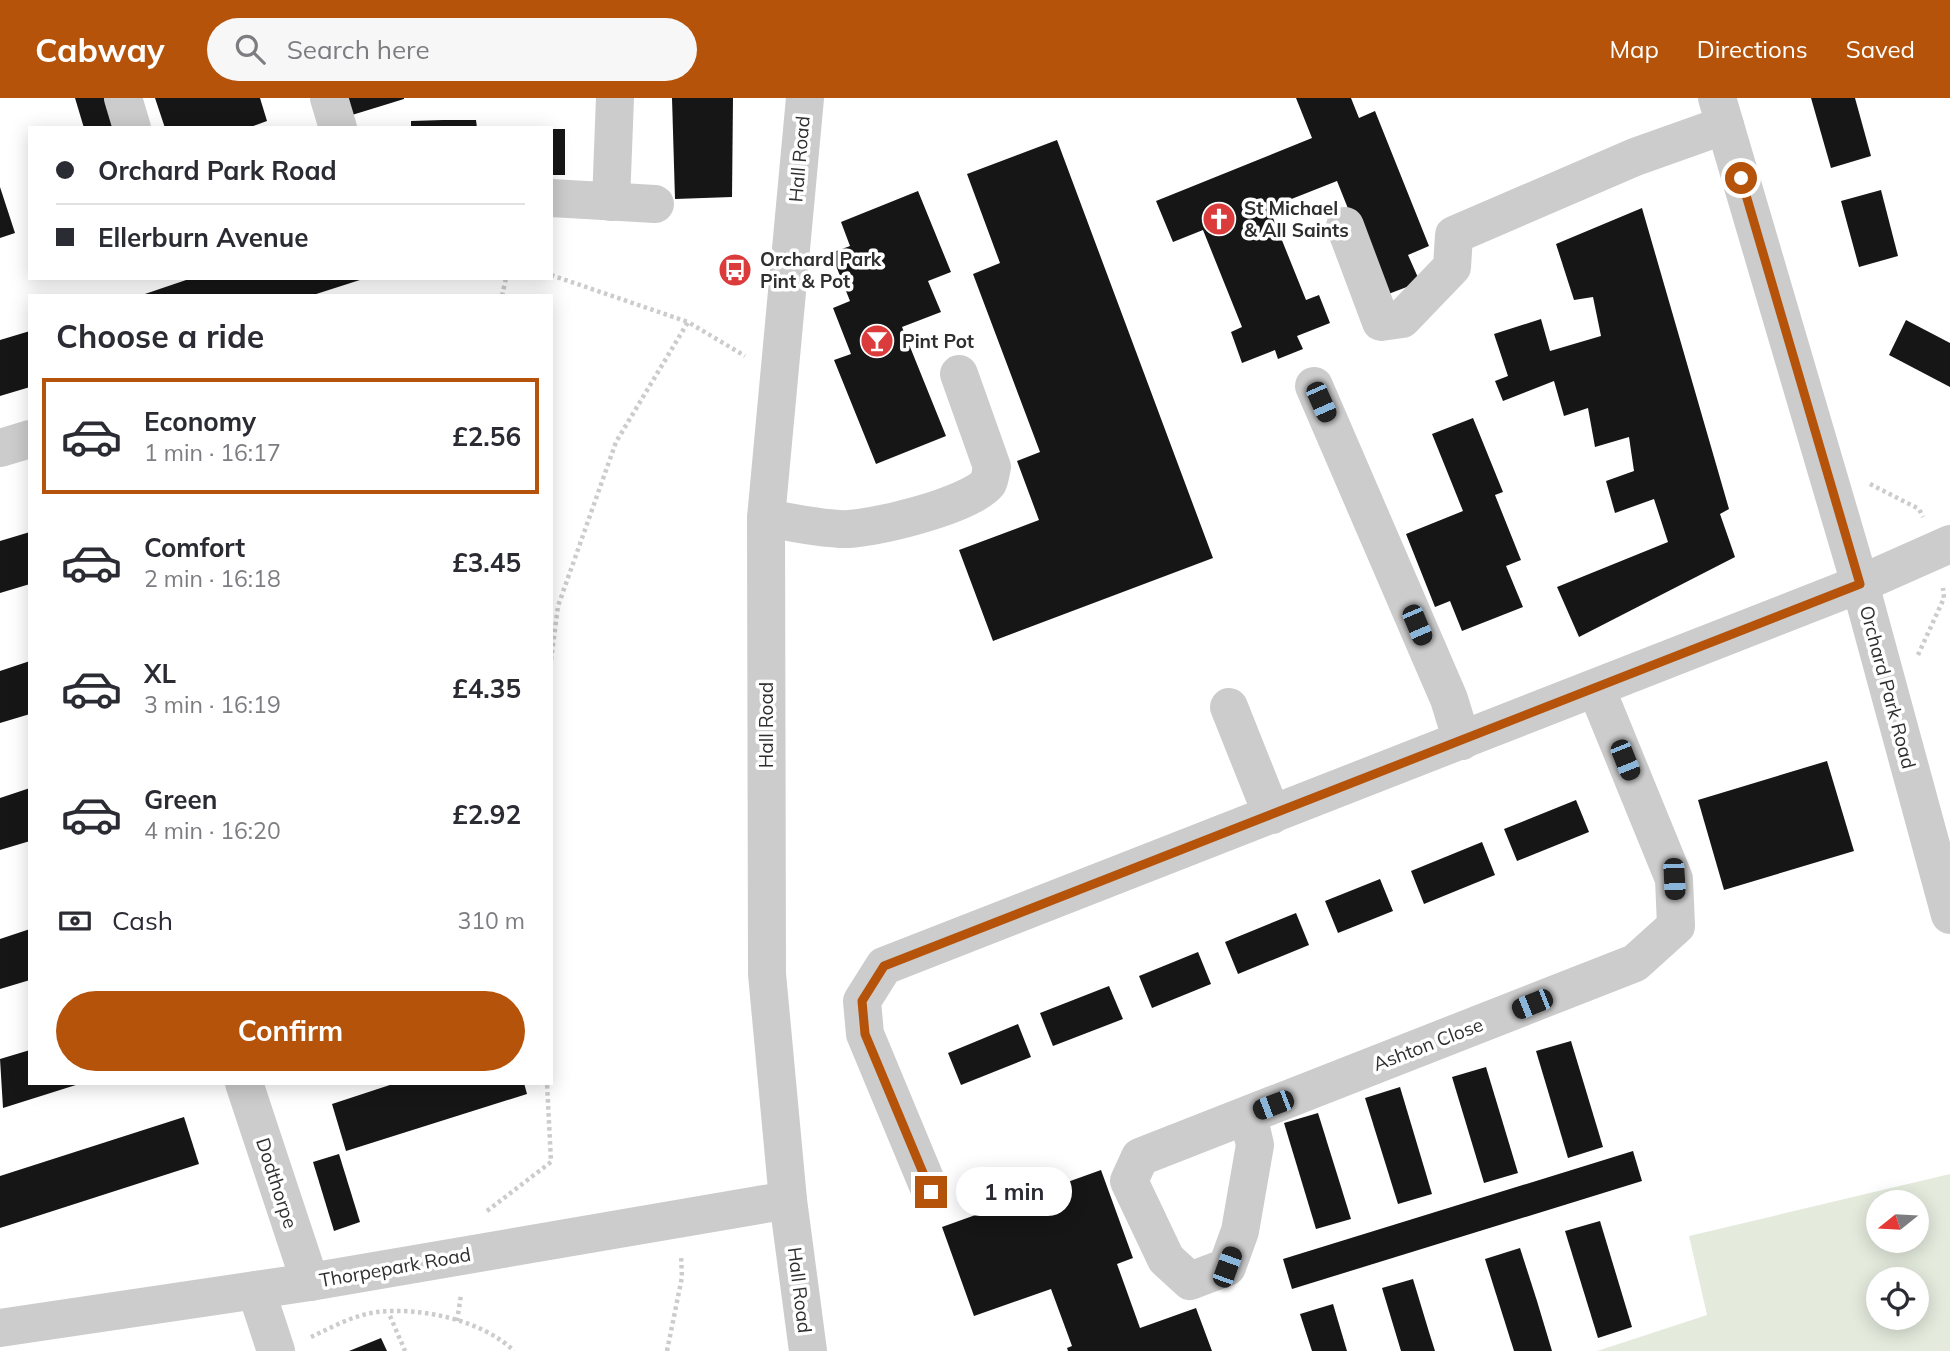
<!DOCTYPE html>
<html lang="en">
<head>
<meta charset="utf-8">
<style>
	body { margin:0; font-family:Mulish,sans-serif; background:#f7f7f7; color:#2b2b33; height:100vh; display:flex; flex-direction:column; font-size:26px; white-space:nowrap }
	* { box-sizing:border-box; margin:0 }
	p { font-size:23px; color:#7c7c81 }
	.icon { flex:none; width:38px; height:38px; fill:none; stroke:currentColor; stroke-width:2; stroke-linecap:round; stroke-linejoin:round }
	.map { position:relative; flex:1; overflow:hidden }
	.details { position:absolute; left:28px; top:196px; width:525px; height:791px; display:flex; flex-direction:column; background:#fff; border-radius:0px; box-shadow:0 4px 18px #0003 }
	.details>* { flex:none }
	.hud { position:absolute; left:28px; top:28px; width:525px; height:154px; border-radius:0px; box-shadow:0 4px 18px #0003; display:grid; align-content:center; height:154px; padding:0 28px; background:#fff }
	.needle { width:46px; rotate:252deg }
	.buttons { position:absolute; left:1866px; top:1092px; display:grid; gap:14px }
	.buttons a { display:grid; place-items:center; width:63px; height:63px; border-radius:50%; background:#fff; box-shadow:0 4px 18px #0003; font-size:35px }
	.end { position:absolute; width:32px; height:32px; margin:-16px; border:9px solid #b45309; background:#fff; box-shadow:0 0 0 4px #fff }
	.from { border-radius:50% }
	.bubble { position:absolute; height:49px; border-radius:24px; background:#fff; box-shadow:0 4px 18px #0003; font-size:23px; font-weight:700; line-height:49px; text-align:center }
	.car { position:absolute; width:21px; height:42px; margin:-21px -10px; border-radius:9px; box-shadow:0 0 5px 2px #0007; background:linear-gradient(#222 24%,#8ab4d8 0 40%,#222 0 76%,#8ab4d8 0 86%,#222 0) }
	.hud b { display:flex; align-items:center; gap:24px; height:66px; font-size:26px }
	.hud b+b { border-top:2px solid #e1e1e2 }
	.hud i { width:18px; height:18px; background:#2b2b33 }
	ul { padding:0; list-style:none }
	li { display:flex; align-items:center; gap:21px; height:116px; margin:0 14px 10px; padding:0 14px; border:4px solid transparent; border-radius:0px }
	li div { flex:1 }
	li b { display:block; font-size:26px }
	li em { font-style:normal; font-weight:700 }
	li.selected { border-color:#b45309 }
	li>.icon { width:63px; height:63px; stroke-width:1.5 }
	h2 { padding:0 28px; font-size:32px; line-height:84px }
	.pay { display:flex; align-items:center; gap:18px; height:77px; padding:0 28px; font-size:26px }
	.pay p { margin-inline-start:auto }
	.primary-button { display:flex; gap:14px; margin-top:auto; padding:14px 28px }
	.primary-button a { flex:1; height:80px; border-radius:42px; background:#b45309; color:#fff; font-size:28px; font-weight:700; line-height:80px; text-align:center }
	header { display:flex; align-items:center; gap:42px; box-sizing:border-box; height:98px; padding:0 35px; background:#b45309; color:#fff }
	header strong { font-size:33px }
	nav { display:flex; gap:38px; margin-inline-start:auto; font-size:24px }
	.search { width:490px; height:63px; background:#f7f7f7; display:flex; align-items:center; gap:18px; box-sizing:border-box; padding:0 24px; border-radius:38px; color:#7c7c81; font-size:26px }
	.map>svg:first-child { display:block }
</style>
</head>
<body>
<header>
<strong>Cabway</strong>
<div class="search"><svg class="icon" aria-label="search" viewBox="0 0 24 24"><circle cx="10" cy="10" r="6"/><path d="M15 15l6 6"/></svg>Search here</div>
<nav><a>Map</a><a>Directions</a><a>Saved</a></nav>
</header>
<div class="map">
<svg width="1950" height="1253" viewBox="0 0 1950 1253">
	<rect width="100%" height="100%" fill="#fff"/>
	<path fill="#e4ebdd" fill-rule="evenodd" d="M1950,1076V1253H1597L1707,1217L1689,1138ZM1878,1104H1916V1143H1878ZM1878,1181H1916V1220H1878Z"/>
	<g fill="#161616">
		<path d="M75,0H104L113,30H84Z"/>
		<path d="M155,0H260L267,23L248,30H165Z"/>
		<path d="M346,0H404V1L352,17Z"/>
		<path d="M672,0H733L732,99L675,101Z"/>
		<path d="M1296,0H1351L1359,20L1375,13L1429,148L1408,157L1420,184L1383,198L1337,83L1269,110L1306,202L1319,197L1330,225L1297,238L1303,251L1278,261L1275,252L1242,265L1231,234L1242,229L1203,132L1173,144L1156,103L1312,40Z"/>
		<path d="M1811,0H1855L1871,58L1831,70Z"/>
		<path d="M443,22H476L477,30H411V23Z"/>
		<rect x="551" y="31" width="14" height="46"/>
		<path d="M1057,42L1213,460L993,543L959,452L1039,422L1017,363L1040,354L973,176L1000,165L967,76Z"/>
		<path d="M0,89L15,135L0,140Z"/>
		<path d="M1881,92L1898,158L1859,169L1841,103Z"/>
		<path d="M918,93L951,174L928,183L941,214L902,229L946,338L876,366L834,262L851,256L833,210L850,203L831,155L850,148L841,124Z"/>
		<path d="M1642,110L1729,411L1720,416L1735,459L1579,539L1557,489L1668,444L1654,401L1615,415L1606,383L1634,373L1629,339L1595,349L1588,310L1564,318L1554,283L1503,303L1495,283L1508,278L1494,236L1541,221L1550,253L1601,238L1593,199L1574,202L1556,146Z"/>
		<path d="M192,180H363V181L310,198H139Z"/>
		<path d="M1906,222L1950,245V289L1889,257Z"/>
		<path d="M30,233V289L0,298V242Z"/>
		<path d="M1473,320L1503,394L1495,397L1521,462L1506,468L1523,509L1462,533L1450,503L1435,509L1406,436L1463,413L1432,336Z"/>
		<path d="M30,434V486L0,495V443Z"/>
		<path d="M30,563V616L0,625V573Z"/>
		<path d="M1827,663L1854,753L1724,792L1698,702Z"/>
		<path d="M30,690V743L0,752V700Z"/>
		<path d="M1576,702L1589,734L1517,763L1504,731Z"/>
		<path d="M1482,744L1495,777L1424,806L1411,773Z"/>
		<path d="M1380,781L1393,813L1338,835L1325,803Z"/>
		<path d="M1296,815L1309,847L1238,876L1225,844Z"/>
		<path d="M30,831V882L0,891V841Z"/>
		<path d="M1198,854L1211,886L1152,910L1139,878Z"/>
		<path d="M1109,888L1123,921L1053,948L1040,915Z"/>
		<path d="M1018,926L1031,959L961,987L948,955Z"/>
		<path d="M1571,943L1603,1049L1568,1060L1536,953Z"/>
		<path d="M30,952V985L79,986L3,1010L0,961Z"/>
		<path d="M1486,969L1518,1075L1484,1085L1452,979Z"/>
		<path d="M396,985H524L527,996L346,1053L332,1006Z"/>
		<path d="M1400,989L1432,1096L1398,1106L1365,1000Z"/>
		<path d="M1318,1015L1351,1121L1316,1131L1284,1025Z"/>
		<path d="M184,1019L199,1066L0,1130V1078Z"/>
		<path d="M1633,1053L1642,1083L1292,1191L1283,1161Z"/>
		<path d="M339,1056L360,1124L334,1133L313,1064Z"/>
		<path d="M1101,1072L1133,1160L1117,1166L1140,1230L1196,1210L1212,1253H1068L1067,1250L1072,1248L1051,1191L974,1218L942,1129Z"/>
		<path d="M1600,1123L1632,1229L1598,1240L1565,1133Z"/>
		<path d="M1520,1150L1537,1203L1552,1253H1514L1485,1161Z"/>
		<path d="M1413,1181L1429,1234L1435,1253H1401L1398,1243L1382,1190Z"/>
		<path d="M1333,1206L1347,1253H1312L1300,1216Z"/>
		<path d="M381,1240L387,1253H349Z"/>
	</g>
	<g fill="none" stroke-linecap="round" stroke-linejoin="round">
		<g stroke="#ccc" stroke-width="4.5" stroke-dasharray="3.5 3.5" stroke-linecap="butt">
			<path d="M551,177L688,224"/>
			<path d="M502,198L506,180"/>
			<path d="M1870,386L1919,411L1923,419"/>
			<path d="M1918,557L1944,500L1943,490"/>
			<path d="M551,562L558,508L616,344L688,224L745,258"/>
			<path d="M487,1113L551,1064L547,985"/>
			<path d="M390,1218L405,1253"/>
			<path d="M457,1223L461,1197"/>
			<path d="M311,1239C332,1229 354,1217 377,1214C421,1209 482,1222 514,1253"/>
			<path d="M667,1253L682,1179L681,1157"/>
		</g>
		<g stroke="#ccc" stroke-width="38">
			<path d="M123,0L132,30"/>
			<path d="M329,0L338,30"/>
			<path d="M805,0L766,420L767,876L788,1102L808,1253"/>
			<path d="M1717,0L1860,486L1950,817"/>
			<path d="M551,100L655,106"/>
			<path d="M611,104L615,0"/>
			<path d="M1345,128L1381,224L1402,221L1452,169L1454,137L1635,59L1725,27"/>
			<path d="M1314,288L1449,601L1462,643"/>
			<path d="M0,350L30,341"/>
			<path d="M766,420C790,424 816,430 840,431C869,433 971,407 988,385C990,381 991,373 992,369L959,276"/>
			<path d="M1229,609L1272,717"/>
			<path d="M244,985L310,1184"/>
			<path d="M1248,1017L1255,1047L1240,1133L1227,1169L1190,1183L1166,1161L1129,1083L1140,1059L1635,865L1676,828L1674,781L1596,590"/>
			<path d="M931,1095L865,936L862,903L884,868L1860,486L1950,446"/>
			<path d="M256,1192L276,1253"/>
			<path d="M0,1230L310,1184L788,1102"/>
		</g>
	</g>
	<g fill="none" stroke-linecap="round" stroke-linejoin="round">
		<path stroke="#b45309" stroke-width="9" d="M931,1094L865,936L862,903L884,868L1860,486L1741,80"/>
	</g>
	<defs>
		<symbol id="church-disc" viewBox="-11 -11 22 22"><circle r="9.5" fill="#db3b3b" stroke="#fff"/><path d="M-1.2-6h2.4v3.5h3.3v2.4h-3.3V6h-2.4V-.1h-3.3v-2.4h3.3Z" fill="#fff"/></symbol>
		<symbol id="bus-disc" viewBox="-11 -11 22 22"><circle r="9.5" fill="#db3b3b" stroke="#fff"/><path d="M-5-6H5V4H4V6H2V4H-2V6H-4V4H-5ZM-3.5-4V0h7V-4ZM-3.5 1.2v1.5H-2V1.2ZM2 1.2v1.5H3.5V1.2Z" fill="#fff"/></symbol>
		<symbol id="bar-disc" viewBox="-11 -11 22 22"><circle r="9.5" fill="#db3b3b" stroke="#fff"/><path d="M-6-5H6L.8 .8V4.5H3.5V6h-7V4.5H-.8V.8Z" fill="#fff"/></symbol>
	</defs>
	<g fill-rule="evenodd">
		<use href="#church-disc" x="1200" y="102" width="38" height="38"/>
		<use href="#bus-disc" x="716" y="153" width="38" height="38"/>
		<use href="#bar-disc" x="858" y="224" width="38" height="38"/>
	</g>
	<g text-anchor="middle" stroke-width="7" stroke-linejoin="round" paint-order="stroke">
		<g font-size="19" fill="#2f2f2f" stroke="#fff">
			<text transform="translate(799 61) rotate(-85)" y="7">Hall Road</text>
			<text transform="translate(1888 589) rotate(75)" y="7">Orchard Park Road</text>
			<text transform="translate(766 627) rotate(-90)" y="7">Hall Road</text>
			<text transform="translate(1428 946) rotate(-21)" y="7">Ashton Close</text>
			<text transform="translate(277 1085) rotate(72)" y="7">Dodthorpe</text>
			<text transform="translate(395 1169) rotate(-10)" y="7">Thorpepark Road</text>
			<text transform="translate(800 1192) rotate(83)" y="7">Hall Road</text>
		</g>
		<g font-size="19" font-weight="bold" fill="#2f2f2f" stroke="#fff" text-anchor="start">
			<text x="1244" y="117">St Michael<tspan x="1244" dy="22">&amp; All Saints</tspan></text>
			<text x="760" y="168">Orchard Park<tspan x="760" dy="22">Pint &amp; Pot</tspan></text>
			<text x="902" y="250">Pint Pot</text>
		</g>
	</g>
</svg>
<div class="buttons">
<a><svg class="needle" viewBox="-14 -14 28 28"><path d="M0-13l5 13h-10z" fill="#e53935"/><path d="M0 13l5-13h-10z" fill="#7c7c81"/></svg></a>
<a><svg class="icon" aria-label="locate" viewBox="0 0 24 24"><circle cx="12" cy="12" r="6"/><path d="M12 2v4M12 18v4M2 12h4M18 12h4"/></svg></a>
</div>
<i class="end from" style="left:1741px;top:80px"></i>
<i class="end" style="left:931px;top:1094px"></i>
<div class="bubble" style="left:956px;top:1069px;width:116px">1 min</div>
<i class="car" style="left:1321px;top:304px;rotate:156deg"></i>
<i class="car" style="left:1417px;top:527px;rotate:157deg"></i>
<i class="car" style="left:1625px;top:662px;rotate:158deg"></i>
<i class="car" style="left:1674px;top:781px;rotate:177deg"></i>
<i class="car" style="left:1532px;top:906px;rotate:248deg"></i>
<i class="car" style="left:1273px;top:1007px;rotate:249deg"></i>
<i class="car" style="left:1227px;top:1169px;rotate:20deg"></i>
<div class="hud">
<b><i class="from"></i>Orchard Park Road</b>
<b><i></i>Ellerburn Avenue</b>
</div>
<section class="details">
<h2>Choose a ride</h2>
<ul>
<li class="selected"><svg class="icon" aria-label="car" viewBox="0 0 24 24"><path d="M5 17H2v-5l4-1 3-4h7l3 4 3 1v5h-3M9 17h6M6 11h13"/><circle cx="7" cy="17" r="2"/><circle cx="17" cy="17" r="2"/></svg><div><b>Economy</b><p>1 min · 16:17</p></div><em>£2.56</em></li>
<li><svg class="icon" aria-label="car" viewBox="0 0 24 24"><path d="M5 17H2v-5l4-1 3-4h7l3 4 3 1v5h-3M9 17h6M6 11h13"/><circle cx="7" cy="17" r="2"/><circle cx="17" cy="17" r="2"/></svg><div><b>Comfort</b><p>2 min · 16:18</p></div><em>£3.45</em></li>
<li><svg class="icon" aria-label="car" viewBox="0 0 24 24"><path d="M5 17H2v-5l4-1 3-4h7l3 4 3 1v5h-3M9 17h6M6 11h13"/><circle cx="7" cy="17" r="2"/><circle cx="17" cy="17" r="2"/></svg><div><b>XL</b><p>3 min · 16:19</p></div><em>£4.35</em></li>
<li><svg class="icon" aria-label="car" viewBox="0 0 24 24"><path d="M5 17H2v-5l4-1 3-4h7l3 4 3 1v5h-3M9 17h6M6 11h13"/><circle cx="7" cy="17" r="2"/><circle cx="17" cy="17" r="2"/></svg><div><b>Green</b><p>4 min · 16:20</p></div><em>£2.92</em></li>
</ul>
<div class="pay"><svg class="icon" aria-label="cash" viewBox="0 0 24 24"><path d="M3 7h18v10H3z"/><circle cx="12" cy="12" r="2"/></svg>Cash<p>310 m</p></div>
<div class="primary-button"><a>Confirm</a></div>
</section>
</div>
</body>
</html>
